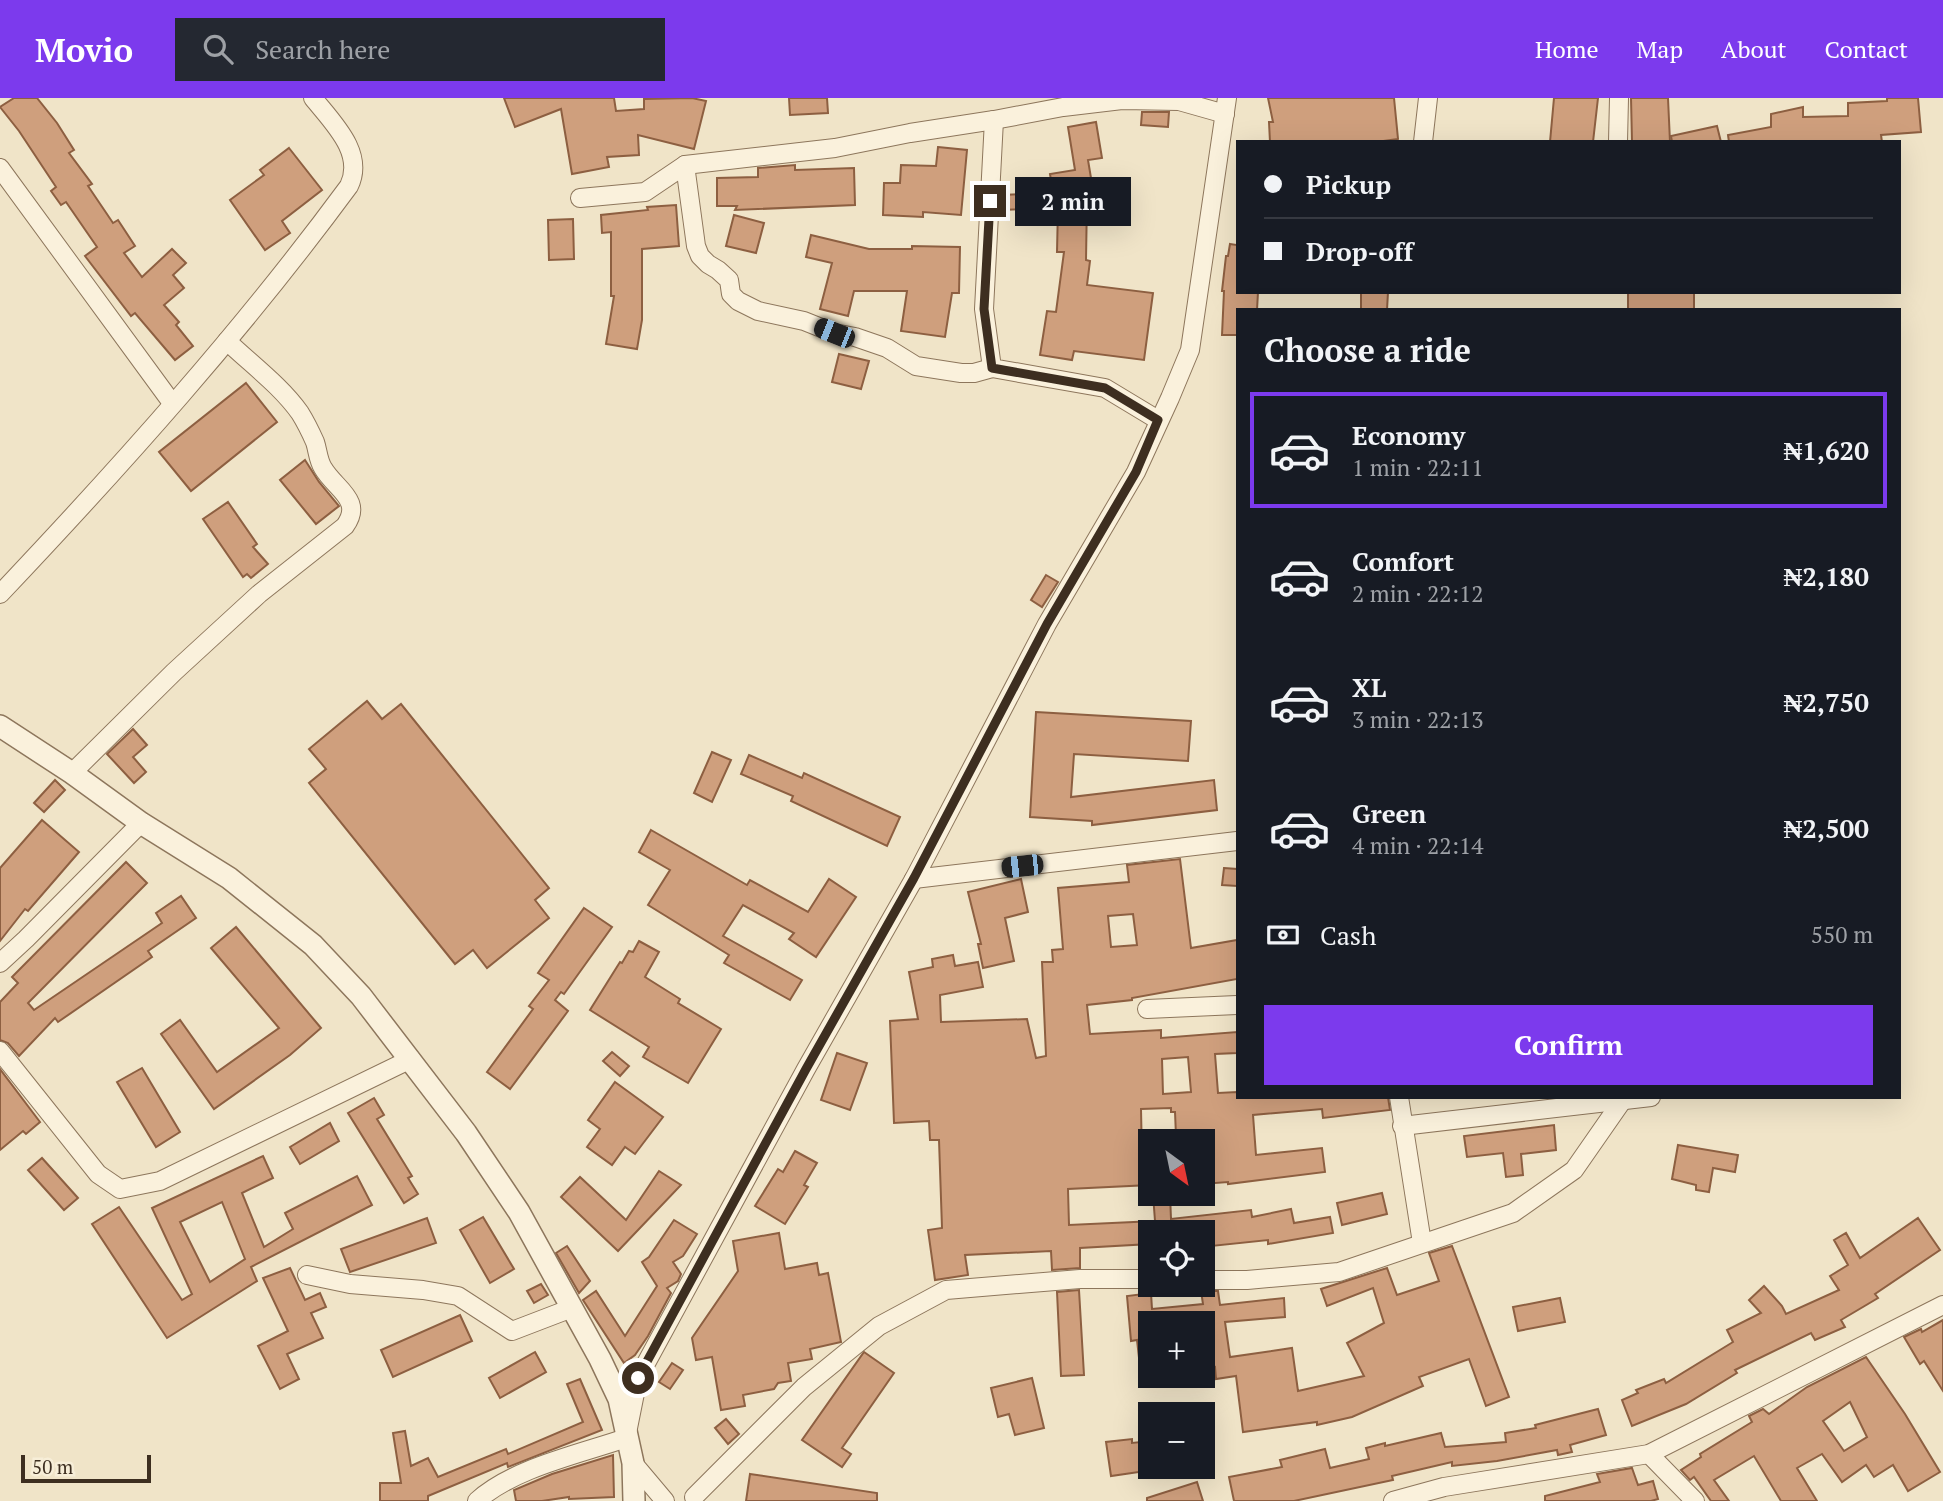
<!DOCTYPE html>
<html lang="en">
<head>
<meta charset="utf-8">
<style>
	body { margin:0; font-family:"PT Serif",serif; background:#242831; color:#f1f3f6; height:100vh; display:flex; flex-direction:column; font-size:26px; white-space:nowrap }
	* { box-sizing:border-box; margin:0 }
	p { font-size:23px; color:#9ea1a6 }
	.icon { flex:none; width:38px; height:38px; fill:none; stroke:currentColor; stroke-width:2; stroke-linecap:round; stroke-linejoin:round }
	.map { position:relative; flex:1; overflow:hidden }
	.side { position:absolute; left:1236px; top:210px; width:665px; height:791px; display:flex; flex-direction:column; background:#171b24; border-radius:0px; box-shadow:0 7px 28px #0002 }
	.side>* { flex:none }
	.top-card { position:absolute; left:1236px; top:42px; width:665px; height:154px; border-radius:0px; box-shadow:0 7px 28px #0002; display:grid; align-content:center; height:154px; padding:0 28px; background:#171b24 }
	.needle { width:46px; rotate:147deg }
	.fabs { position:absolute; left:1138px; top:1031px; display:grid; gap:14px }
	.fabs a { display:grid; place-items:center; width:77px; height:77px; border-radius:0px; background:#171b24; box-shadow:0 7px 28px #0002; font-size:35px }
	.scale { position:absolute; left:21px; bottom:18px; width:130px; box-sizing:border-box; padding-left:7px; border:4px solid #3d2e20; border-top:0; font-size:19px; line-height:24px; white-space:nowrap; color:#3d2e20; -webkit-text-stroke:5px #f7eed8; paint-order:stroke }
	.end { position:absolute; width:32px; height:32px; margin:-16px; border:9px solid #3d2e20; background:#fff; box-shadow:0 0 0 4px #fff }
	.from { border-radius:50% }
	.bubble { position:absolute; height:49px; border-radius:0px; background:#171b24; box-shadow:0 7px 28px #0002; font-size:23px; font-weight:600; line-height:49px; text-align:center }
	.car { position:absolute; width:21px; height:42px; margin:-21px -10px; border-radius:9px; box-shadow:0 0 5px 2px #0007; background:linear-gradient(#222 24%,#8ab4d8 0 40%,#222 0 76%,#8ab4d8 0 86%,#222 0) }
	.top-card b { display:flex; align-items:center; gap:24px; height:66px; font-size:26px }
	.top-card b+b { border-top:2px solid #363941 }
	.top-card i { width:18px; height:18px; background:#f1f3f6 }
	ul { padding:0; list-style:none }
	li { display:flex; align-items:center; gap:21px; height:116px; margin:0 14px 10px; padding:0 14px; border:4px solid transparent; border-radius:0px }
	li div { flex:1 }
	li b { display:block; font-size:26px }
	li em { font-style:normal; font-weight:600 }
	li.active { border-color:#7c3aed }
	li>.icon { width:63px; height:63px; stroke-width:1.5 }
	h2 { padding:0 28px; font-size:32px; line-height:84px }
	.pay { display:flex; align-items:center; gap:18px; height:77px; padding:0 28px; font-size:26px }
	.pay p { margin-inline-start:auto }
	.button { display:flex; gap:14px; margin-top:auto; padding:14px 28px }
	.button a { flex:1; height:80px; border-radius:0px; background:#7c3aed; color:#fff; font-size:28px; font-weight:600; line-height:80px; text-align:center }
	header { display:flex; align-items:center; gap:42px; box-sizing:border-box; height:98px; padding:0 35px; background:#7c3aed; color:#fff }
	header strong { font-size:33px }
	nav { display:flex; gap:38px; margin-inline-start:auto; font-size:24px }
	.search { width:490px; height:63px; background:#242831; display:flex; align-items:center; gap:18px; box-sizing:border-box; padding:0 24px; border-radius:0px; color:#9ea1a6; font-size:26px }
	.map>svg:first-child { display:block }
</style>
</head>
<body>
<header>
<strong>Movio</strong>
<div class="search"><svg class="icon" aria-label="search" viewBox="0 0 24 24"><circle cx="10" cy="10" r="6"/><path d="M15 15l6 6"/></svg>Search here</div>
<nav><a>Home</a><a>Map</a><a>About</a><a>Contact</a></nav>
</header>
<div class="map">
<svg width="1943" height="1403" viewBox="0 0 1943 1403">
	<rect width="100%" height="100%" fill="#f0e4c8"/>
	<g fill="#cf9f7d" stroke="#8d5f41" stroke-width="2" fill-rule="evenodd">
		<path d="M14,0H37L57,25L74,52L69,55L92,86L88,88L113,125L118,122L135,148L124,155L142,179L172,151L186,165L173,177L184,190L164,207L179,224L176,227L193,248L175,262L135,215L131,218L85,158L97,149L66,104L61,107L51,93L56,89L19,33L0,9Z"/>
		<path d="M504,0H614L616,13L644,11V1L692,0L706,3L694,51L638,37L639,57L607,59L609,69L572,76L561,11L515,29Z"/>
		<path d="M789,0H827L828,15L790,17Z"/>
		<path d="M1268,0H1394L1398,41L1376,44H1270L1269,24H1273Z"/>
		<path d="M1554,0H1598L1593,44H1550Z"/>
		<path d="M1631,0H1668L1670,44H1632Z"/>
		<path d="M1887,0H1918L1921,34L1881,37L1882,44H1729L1728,37L1771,29V16L1803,9V19L1848,18V5L1887,3Z"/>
		<path d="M1142,14H1169L1168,29L1141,27Z"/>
		<path d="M1096,24L1102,60L1088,62L1094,98L1087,100L1086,162L1090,163L1087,187L1153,195L1144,262L1074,253L1072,262L1040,257L1047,213L1056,214L1064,154H1057L1058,109L1003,112L1002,97L1053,95L1050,76L1075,72L1068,29Z"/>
		<path d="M1717,28L1721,44H1672L1671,38Z"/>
		<path d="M938,49L967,52L961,117L923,114V119L883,117L884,85H900L901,67L936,68Z"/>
		<path d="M289,50L322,92L282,123L290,135L265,152L230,102L264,77L260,72Z"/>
		<path d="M795,67V72L854,70L855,107L735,112L737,108H717V80L758,79V70Z"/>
		<path d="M676,107L679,148L642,151V222L637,251L606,246L614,198H611V134L602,135L601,117L648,112L647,109Z"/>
		<path d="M734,117L764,125L756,155L726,148Z"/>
		<path d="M573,121L574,161L549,162L548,122Z"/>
		<path d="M811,137L869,151H912V148L960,149L959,195H952L945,239L901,233L907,193H854L848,218L820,211L832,165L806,159Z"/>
		<path d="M1230,146L1237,147V194H1258L1257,212H1237V237H1222L1224,193H1222L1226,158H1228Z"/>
		<path d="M1361,194H1388L1387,212H1361Z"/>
		<rect x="1628" y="194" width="66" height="18"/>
		<path d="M839,256L869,263L861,291L832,284Z"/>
		<path d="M246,285L277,324L191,393L159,354Z"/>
		<path d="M305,362L319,384L339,408L316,426L280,382Z"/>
		<path d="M228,404L257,446L253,449L268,466L251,480L247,476L243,479L203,421Z"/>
		<path d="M1046,477L1058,484L1042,509L1031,502Z"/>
		<path d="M367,603L382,621L401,606L549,790L535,802L549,820L487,870L473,852L455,866L309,685L326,671L309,651Z"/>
		<path d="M1036,614L1191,623L1188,663L1074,656L1071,699L1214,682L1217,712L1092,727V723L1030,719Z"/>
		<path d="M133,631L147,647L133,659L146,674L134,685L107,656Z"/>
		<path d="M712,654L731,662L712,704L694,695Z"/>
		<path d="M749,657L802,680L804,675L900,719L887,748L791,703L793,698L741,676Z"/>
		<path d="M55,682L65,692L44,714L34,705Z"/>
		<path d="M42,722L79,754L28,813L25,811L0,843V770Z"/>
		<path d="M651,732L747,787L750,782L808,814L829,781L856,799L816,859L789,841L794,835L743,807L723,838L802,882L790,902L724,865L729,857L648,807L670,772L639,754Z"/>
		<path d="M1180,761L1191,850L1237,842V881L1132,900V902L1087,907L1090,936L1161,932V940L1237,934V955L1215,956L1218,995L1237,994V999H1388L1390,1012L1323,1020L1322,1011L1253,1017L1256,1057L1322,1050L1325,1074L1228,1086V1084L1202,1086V1036L1176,1038L1175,1014H1171V1010L1141,1011L1142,1060H1150V1087L1068,1091L1069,1127L1155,1123L1153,1096H1170L1171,1121L1251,1112L1252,1119L1291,1111L1294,1125L1330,1119L1333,1135L1268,1146V1142L1202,1149V1134H1150V1146L1080,1150V1170L1052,1172L1051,1153L965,1157L968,1177L935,1182L928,1132L942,1130L939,1042H930L929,1023L894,1025L890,923L918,921L909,874L933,869L932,861L953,857L955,868L978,864L983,889L940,897L941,924L1027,921L1036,960L1046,958L1042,864H1053L1052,852L1063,851L1058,790L1129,784L1127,767ZM1133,816L1137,847L1111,849L1108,818ZM1188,959L1191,994L1163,996L1162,961Z"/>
		<path d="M126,764L147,785L28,905L34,912L162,825L156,815L181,798L196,820L148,853L152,859L58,924L55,920L19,958L8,945L0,942V904L18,885L12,879Z"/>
		<path d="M1224,770L1237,771V788L1222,787Z"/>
		<path d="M1021,781L1028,814L1005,820L1014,863L983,870L978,846H981L968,794Z"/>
		<path d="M584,810L612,829L564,896L561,894L555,902L568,913L510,991L487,974L533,911L529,908L549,882L538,875Z"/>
		<path d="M236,829L321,930L290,957L214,1011L161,936L180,922L217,974L279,930L211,850Z"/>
		<path d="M639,843L659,854L645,879L680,901L678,905L721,931L688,985L643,959L649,949L590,912L620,864L622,865L629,853L633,854Z"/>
		<path d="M612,954L629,968L620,978L603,963Z"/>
		<path d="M837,955L867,965L850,1012L821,1002Z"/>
		<path d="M142,970L180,1034L156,1049L117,984Z"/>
		<path d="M0,971L40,1024L26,1036L23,1033L0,1052Z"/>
		<path d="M615,984L663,1019L635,1056L625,1049L612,1067L587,1049L600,1031L588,1022Z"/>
		<path d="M374,1000L384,1017L377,1021L412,1078L408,1080L418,1096L404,1105L348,1015Z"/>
		<path d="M330,1025L339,1043L300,1066L290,1049Z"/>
		<path d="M1554,1027L1556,1052L1521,1056L1523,1077L1506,1079L1503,1055L1467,1059L1464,1038Z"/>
		<path d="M1678,1047L1738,1057L1735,1074L1713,1070L1709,1094L1696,1092V1087L1672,1081Z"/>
		<path d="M795,1053L817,1065L804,1087L808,1089L785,1126L755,1108L778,1071L783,1074Z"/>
		<path d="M263,1058L273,1080L242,1095L264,1149L293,1131L285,1115L357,1078L372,1107L251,1169L257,1183L167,1240L92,1126L119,1109L182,1202L192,1196L152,1110ZM222,1104L245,1161L210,1184L180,1124Z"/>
		<path d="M42,1060L78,1100L64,1112L28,1072Z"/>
		<path d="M659,1073L681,1087L618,1153L561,1099L580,1079L626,1122Z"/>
		<path d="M1382,1095L1387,1116L1342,1127L1337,1105Z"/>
		<path d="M483,1119L514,1171L490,1185L460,1132Z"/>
		<path d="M427,1120L436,1145L350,1174L341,1151Z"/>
		<path d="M1918,1120L1940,1152L1875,1196L1878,1200L1841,1222L1845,1229L1815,1242L1811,1235L1735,1272L1737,1275L1686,1306L1632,1328L1622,1302L1638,1295L1636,1292L1664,1281L1666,1285L1733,1244L1727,1232L1761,1215L1749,1202L1764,1188L1782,1208L1786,1216L1839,1192L1830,1178L1848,1167L1834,1142L1846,1135L1860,1160Z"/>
		<path d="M674,1122L697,1136L683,1158L673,1164L681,1176L678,1183L667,1190L671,1195L648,1238L635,1257L624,1265L583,1202L596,1193L625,1238L657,1188L642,1164L649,1159Z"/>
		<path d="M779,1135L785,1171L817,1165L819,1177L828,1175L841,1244L810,1251L812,1261L788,1265L791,1283L778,1285L774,1291L743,1297L745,1308L721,1312L712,1259L696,1262L692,1240L738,1173L733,1143Z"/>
		<path d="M567,1148L590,1183L579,1195L556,1155Z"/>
		<path d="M1452,1148L1509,1299L1486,1308L1469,1261L1419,1279L1423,1288L1352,1319L1317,1327V1324L1243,1334L1236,1278L1216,1281L1215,1269L1202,1271V1225H1150V1268L1140,1269L1137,1242L1131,1243L1127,1198L1151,1195L1152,1211L1203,1206L1201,1193H1218L1220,1207L1284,1200L1285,1219L1225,1224L1230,1259L1292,1250L1298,1293L1364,1278L1347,1245L1384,1225L1373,1190L1327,1208L1321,1191L1387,1170L1397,1197L1439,1183L1429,1155Z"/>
		<path d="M290,1170L305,1202L320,1195L326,1209L311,1215L323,1240L287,1256L299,1281L280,1291L258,1248L288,1233L263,1180Z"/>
		<path d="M541,1186L548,1197L534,1205L527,1193Z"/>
		<path d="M1079,1192L1084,1277L1061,1278L1057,1194Z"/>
		<path d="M1560,1200L1565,1224L1518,1233L1513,1209Z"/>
		<path d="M460,1217L472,1243L393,1279L381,1252Z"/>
		<path d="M1943,1222V1293L1924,1263L1920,1266L1904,1239L1921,1231L1922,1234Z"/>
		<path d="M535,1254L546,1274L500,1300L489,1280Z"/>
		<path d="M864,1254L894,1275L842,1350L851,1356L842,1369L802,1342Z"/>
		<path d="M1866,1259L1905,1316L1940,1374L1908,1393L1893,1367L1874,1379L1866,1367L1842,1384L1822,1356L1797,1370L1817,1403H1781L1754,1358L1714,1382L1729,1403H1711L1694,1379L1690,1382L1681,1372L1701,1359L1700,1356L1752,1324L1749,1318L1763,1311L1769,1316L1807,1289ZM1850,1304L1867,1339L1844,1353L1823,1323Z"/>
		<path d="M672,1265L683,1272L670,1291L659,1284Z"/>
		<path d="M1032,1280L1044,1330L1015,1337L1009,1316L998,1319L991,1290Z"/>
		<path d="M580,1281L602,1332L508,1369L507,1365L428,1398V1403H380V1385H401L393,1335L405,1333L411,1368L428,1360L438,1379L506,1351L508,1356L583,1324L567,1286Z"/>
		<path d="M1598,1311L1606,1337L1570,1347L1572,1354L1558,1357L1557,1352L1497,1363L1452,1368V1364L1392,1378L1393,1382L1294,1403H1234L1229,1379L1282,1369L1280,1362L1325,1351L1330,1370L1369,1361L1366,1350L1385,1345V1348L1441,1335L1445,1349L1506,1344L1505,1335L1536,1330L1535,1327Z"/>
		<path d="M726,1321L739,1336L728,1346L715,1330Z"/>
		<path d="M1132,1341V1345L1150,1343V1365H1145L1146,1373L1111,1378L1106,1344Z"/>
		<path d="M613,1357L614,1399L569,1401V1399L542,1403H516L514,1392L552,1376Z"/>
		<path d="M1632,1370L1638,1387L1653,1383L1658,1401L1651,1403H1545V1398L1600,1384L1597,1376Z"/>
		<path d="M750,1376L877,1395V1403H746Z"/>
		<path d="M1197,1384L1203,1403H1147V1400Z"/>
	</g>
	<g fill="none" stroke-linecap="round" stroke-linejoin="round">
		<defs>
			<g id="minor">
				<path d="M994,22L984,211L992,270L1105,290L1158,322"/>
				<path d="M1423,44L1428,0"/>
				<path d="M1618,44L1619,0"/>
				<path d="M685,67L696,148L700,158L708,166L718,172L729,182L731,196L738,203L758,213L804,223L834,235L855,239L887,250L916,268L961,275H974L992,270"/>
				<path d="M0,70L172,305"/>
				<path d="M580,100L645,94L685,67L835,50L910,35L994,22L1063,9L1122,2L1179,3L1225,16"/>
				<path d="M0,496C123,366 243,232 349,88C365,55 333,25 313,0"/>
				<path d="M72,675L174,574L259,496L345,428C364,402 335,391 323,370C318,362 318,353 315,344C311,335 305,323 300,315C281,288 251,266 227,243"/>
				<path d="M914,781L1237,743"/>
				<path d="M0,865L26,841L141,725"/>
				<path d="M1147,911L1237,907"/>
				<path d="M0,953L98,1076L120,1091L160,1083L411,961"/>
				<path d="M1399,999L1422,1145"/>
				<path d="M1402,1028L1651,999"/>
				<path d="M307,1177L350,1186L423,1192L458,1198L512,1233L572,1210"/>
				<path d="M1202,1182H1247L1339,1174L1513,1115L1574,1072L1622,1003"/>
				<path d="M1649,1356L1695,1403"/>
				<path d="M633,1365L665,1403"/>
				<path d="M694,1399L804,1289L879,1228L946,1192L1080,1181H1150"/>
				<path d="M477,1403C513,1370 580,1356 626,1340L638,1280L806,971L914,781L1047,526L1136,374L1170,300L1190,252L1227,0"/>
				<path d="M1393,1403L1444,1389L1649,1356L1943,1207"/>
			</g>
			<path id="tertiary" d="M0,628L72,675L141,725L229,780L313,847L361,898L466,1035L519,1114L600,1261L619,1301L633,1365L634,1403"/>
		</defs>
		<use href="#minor" stroke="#8d765c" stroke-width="20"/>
		<use href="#tertiary" stroke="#8d765c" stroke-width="24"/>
		<use href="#minor" stroke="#faf1dc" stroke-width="18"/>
		<use href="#tertiary" stroke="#faf1dc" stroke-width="21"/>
	</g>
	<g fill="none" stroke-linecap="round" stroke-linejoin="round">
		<path stroke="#3d2e20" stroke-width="9" d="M638,1280L806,971L914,780L1047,526L1136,374L1158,322L1105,290L992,270L984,211L990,103"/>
	</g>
</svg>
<div class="fabs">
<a><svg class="needle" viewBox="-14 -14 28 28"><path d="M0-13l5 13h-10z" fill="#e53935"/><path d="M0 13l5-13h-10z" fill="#9ea1a6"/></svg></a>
<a><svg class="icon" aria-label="locate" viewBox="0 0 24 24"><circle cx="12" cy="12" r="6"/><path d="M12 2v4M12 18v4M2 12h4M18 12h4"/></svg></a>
<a>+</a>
<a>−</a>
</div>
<div class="scale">50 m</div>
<i class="end from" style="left:638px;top:1280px"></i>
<i class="end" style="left:990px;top:103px"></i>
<div class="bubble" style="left:1015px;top:79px;width:116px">2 min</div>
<i class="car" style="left:834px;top:235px;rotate:292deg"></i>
<i class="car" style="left:1022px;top:768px;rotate:264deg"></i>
<div class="top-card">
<b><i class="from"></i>Pickup</b>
<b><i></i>Drop-off</b>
</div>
<section class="side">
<h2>Choose a ride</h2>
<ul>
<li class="active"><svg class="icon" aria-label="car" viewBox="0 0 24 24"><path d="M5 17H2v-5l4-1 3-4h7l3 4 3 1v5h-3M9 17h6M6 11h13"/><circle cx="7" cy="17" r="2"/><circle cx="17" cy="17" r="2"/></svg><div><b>Economy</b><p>1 min · 22:11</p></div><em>₦1,620</em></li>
<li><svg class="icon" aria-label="car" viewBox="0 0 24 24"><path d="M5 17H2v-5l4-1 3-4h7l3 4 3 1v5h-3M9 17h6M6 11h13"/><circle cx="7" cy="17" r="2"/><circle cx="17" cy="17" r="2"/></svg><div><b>Comfort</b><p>2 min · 22:12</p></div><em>₦2,180</em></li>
<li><svg class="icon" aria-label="car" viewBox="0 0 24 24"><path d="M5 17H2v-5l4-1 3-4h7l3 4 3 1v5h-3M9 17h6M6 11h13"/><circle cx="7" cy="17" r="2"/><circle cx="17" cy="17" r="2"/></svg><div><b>XL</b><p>3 min · 22:13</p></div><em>₦2,750</em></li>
<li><svg class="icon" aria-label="car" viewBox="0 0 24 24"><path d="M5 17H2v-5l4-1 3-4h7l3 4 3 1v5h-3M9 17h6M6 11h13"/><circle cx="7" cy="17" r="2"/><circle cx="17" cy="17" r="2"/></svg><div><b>Green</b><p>4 min · 22:14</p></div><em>₦2,500</em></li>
</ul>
<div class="pay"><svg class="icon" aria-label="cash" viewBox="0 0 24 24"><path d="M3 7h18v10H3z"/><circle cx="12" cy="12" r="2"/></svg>Cash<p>550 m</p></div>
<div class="button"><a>Confirm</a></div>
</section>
</div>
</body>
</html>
